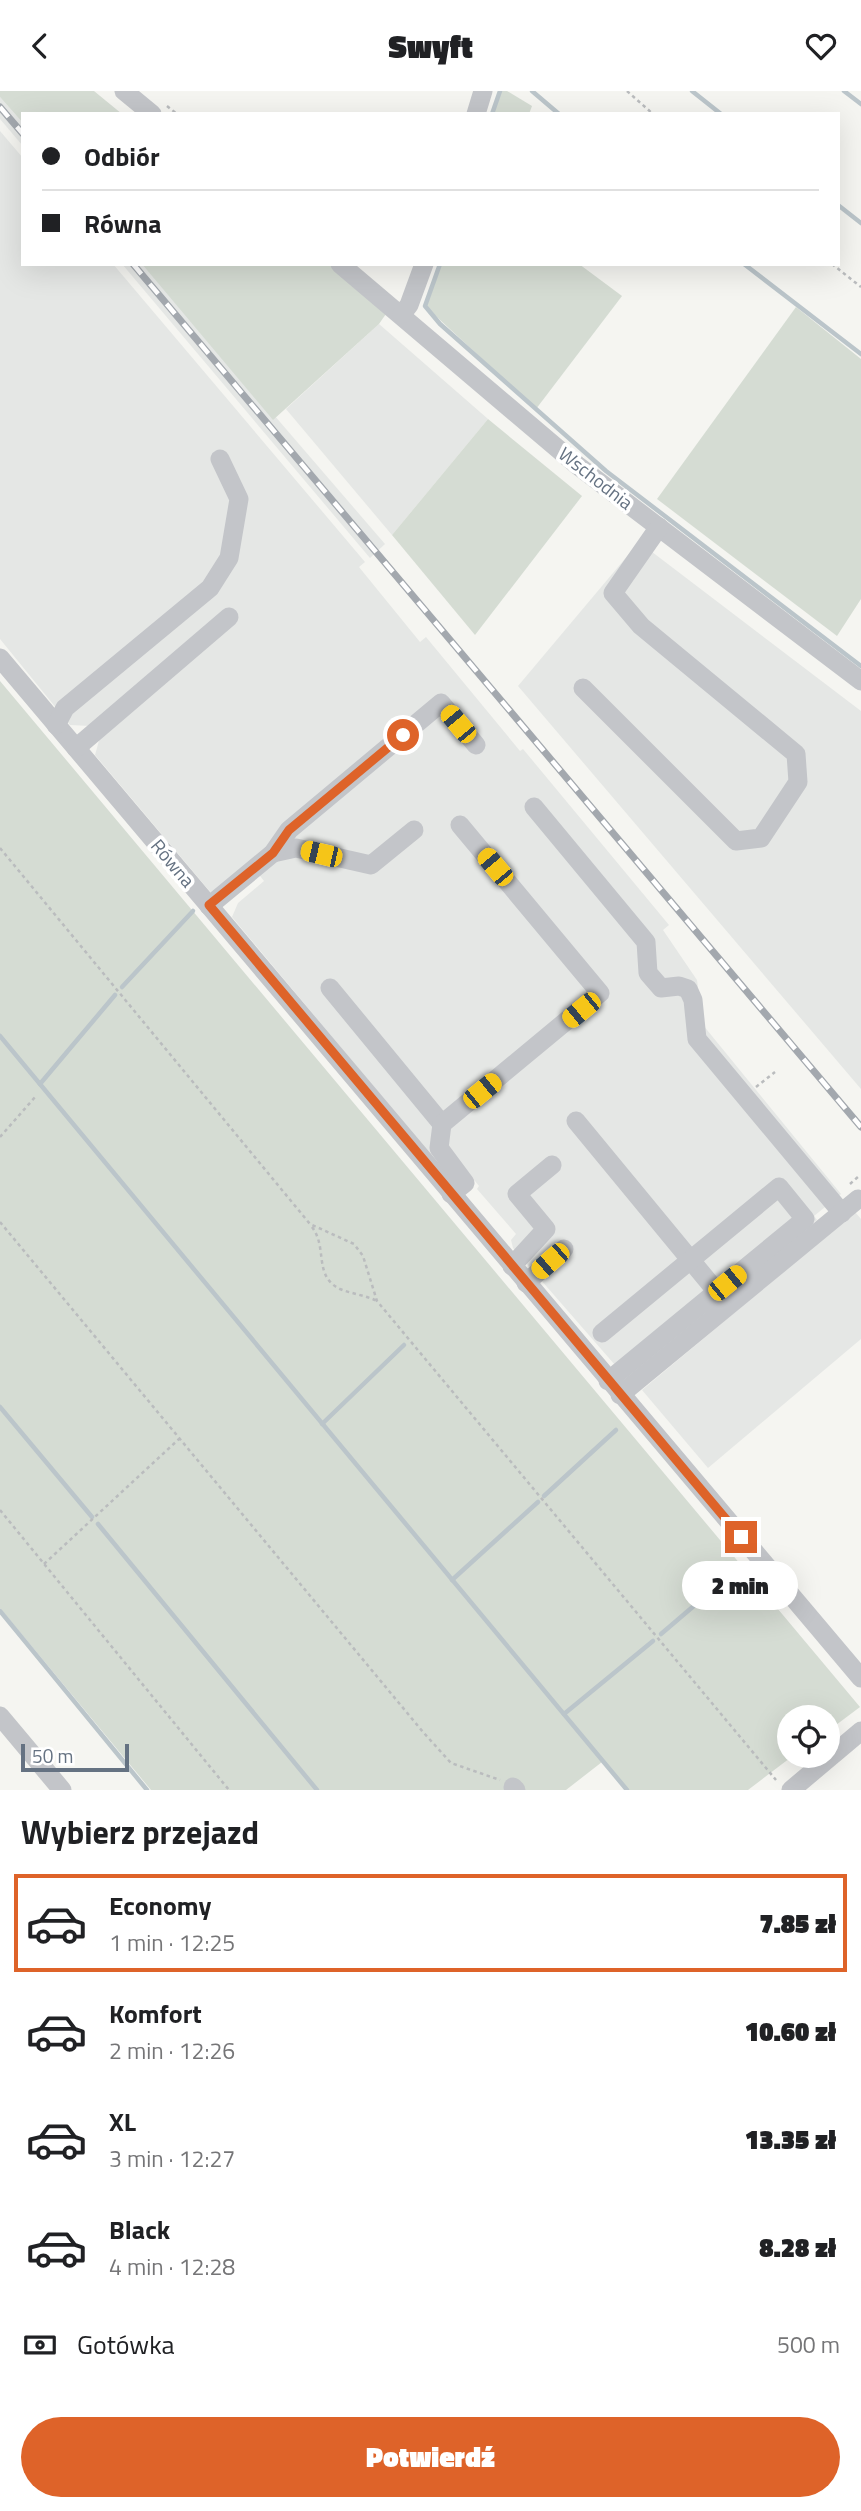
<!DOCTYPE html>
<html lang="pl">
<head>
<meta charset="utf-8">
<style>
	body { margin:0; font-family:"Titillium Web",sans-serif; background:#f6f6f6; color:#202124; height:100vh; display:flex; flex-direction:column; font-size:26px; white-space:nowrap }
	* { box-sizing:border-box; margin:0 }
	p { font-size:23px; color:#757577 }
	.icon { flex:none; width:38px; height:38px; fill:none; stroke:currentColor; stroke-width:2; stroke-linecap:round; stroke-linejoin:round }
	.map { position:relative; height:1699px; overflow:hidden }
	.sheet { display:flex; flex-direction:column; background:#fff; flex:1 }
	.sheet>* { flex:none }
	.hud { position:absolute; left:21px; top:21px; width:819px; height:154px; border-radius:0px; box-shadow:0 7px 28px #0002; display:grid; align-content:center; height:154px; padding:0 21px; background:#fff }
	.tools { position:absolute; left:777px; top:1614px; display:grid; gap:14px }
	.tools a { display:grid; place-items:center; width:63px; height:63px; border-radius:50%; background:#fff; box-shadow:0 7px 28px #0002; font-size:35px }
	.scale { position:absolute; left:21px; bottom:18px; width:108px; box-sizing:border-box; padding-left:7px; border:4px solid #657282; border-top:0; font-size:19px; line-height:24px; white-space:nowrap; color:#657282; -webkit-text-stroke:5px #fff; paint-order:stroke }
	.end { position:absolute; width:32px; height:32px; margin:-16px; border:9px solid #de6329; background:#fff; box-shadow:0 0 0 4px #fff }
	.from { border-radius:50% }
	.bubble { position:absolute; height:49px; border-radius:24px; background:#fff; box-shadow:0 7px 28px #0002; font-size:23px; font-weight:800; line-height:49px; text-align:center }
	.car { position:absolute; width:21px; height:42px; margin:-21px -10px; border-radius:9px; box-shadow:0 0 5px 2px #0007; background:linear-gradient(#f5c518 24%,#345 0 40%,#f5c518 0 76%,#345 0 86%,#f5c518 0) }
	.hud b { display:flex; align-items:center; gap:24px; height:66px; font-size:26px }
	.hud b+b { border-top:2px solid #e0e0e0 }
	.hud i { width:18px; height:18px; background:#202124 }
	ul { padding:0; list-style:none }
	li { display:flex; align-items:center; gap:21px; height:98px; margin:0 14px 10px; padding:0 7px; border:4px solid transparent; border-radius:0px }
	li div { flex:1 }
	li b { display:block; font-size:26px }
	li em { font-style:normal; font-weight:800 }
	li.active { border-color:#de6329 }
	li>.icon { width:63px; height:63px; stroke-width:1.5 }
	h2 { padding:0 21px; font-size:32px; line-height:84px }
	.pay { display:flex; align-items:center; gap:18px; height:77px; padding:0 21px; font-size:26px }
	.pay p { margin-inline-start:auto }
	.action { display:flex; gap:14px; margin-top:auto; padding:14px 21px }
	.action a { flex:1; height:80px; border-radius:42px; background:#de6329; color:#fff; font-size:28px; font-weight:800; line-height:80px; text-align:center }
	header { display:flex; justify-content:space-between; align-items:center; height:91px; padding:0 21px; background:#fff; font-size:32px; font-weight:800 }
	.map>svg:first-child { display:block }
</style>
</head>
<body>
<header><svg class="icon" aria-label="back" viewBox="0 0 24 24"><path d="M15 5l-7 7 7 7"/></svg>Swyft<svg class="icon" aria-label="heart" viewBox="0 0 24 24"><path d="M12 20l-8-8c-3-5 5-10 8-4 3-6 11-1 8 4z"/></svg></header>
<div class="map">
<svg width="861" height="1699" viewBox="0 0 861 1699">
	<rect width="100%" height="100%" fill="#f5f5f1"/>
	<g fill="#e5e7e5">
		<path d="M0,6L23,32V55L0,28Z"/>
		<path d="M0,40L23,67V173H113L365,471L359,476L420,551L426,546L520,660L523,658L669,834L663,839L697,889L703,934L841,1103L814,1125L817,1129L632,1283L615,1274L513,1157L511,1149L516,1143L477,1098L479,1095L459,1070L445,1081L232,826L238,812L264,790L250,772L212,803L95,664L100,646L90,635L70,634L0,548Z"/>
		<path d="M122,173H144L385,453L370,467Z"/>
		<path d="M379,233L488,328L392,444L286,318Z"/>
		<path d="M639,451L861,620V998L518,595Z"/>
		<path d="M855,1121L861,1128V1248L708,1377L642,1299Z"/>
	</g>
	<g fill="#d5dcd3">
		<path d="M0,0H94L122,23H23V32L0,6Z"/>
		<path d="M500,0H507L532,15L529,23H492Z"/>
		<path d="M142,173H330L388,220L379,233L273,329Z"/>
		<path d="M440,173H579L622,205L536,318L425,215Z"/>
		<path d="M796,216L861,268V508L837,545L657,408Z"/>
		<path d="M488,328L582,405L475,544L392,444Z"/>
		<path d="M0,590L860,1616L828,1640V1626H789V1664H794L748,1699H626L602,1671L566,1699H151L0,1517Z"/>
	</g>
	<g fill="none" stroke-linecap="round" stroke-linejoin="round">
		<g stroke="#bbc5ca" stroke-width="4.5">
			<path d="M532,0L559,23"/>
			<path d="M692,0L721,23"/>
			<path d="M844,0L861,13"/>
			<path d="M492,23L500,0"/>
			<path d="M838,114L861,132"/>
			<path d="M440,173L425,215L440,233L606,380L861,575"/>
			<path d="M744,173L861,263"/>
			<path d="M122,896L193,820"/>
			<path d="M0,945L627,1699"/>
			<path d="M40,993L115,904"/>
			<path d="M0,1316L92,1426"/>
			<path d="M322,1333L404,1254"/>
			<path d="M544,1405L616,1339"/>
			<path d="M98,1433L317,1699"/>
			<path d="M452,1489L538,1411"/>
			<path d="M0,1520L147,1699"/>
			<path d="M661,1543L716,1496"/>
			<path d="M564,1623L653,1550"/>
		</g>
		<g stroke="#babcbe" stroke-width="2.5" stroke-dasharray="3.5 3.5" stroke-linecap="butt">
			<path d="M627,0L653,23"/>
			<path d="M167,15L177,23"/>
			<path d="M832,173L861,196"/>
			<path d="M0,757L310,1133L354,1153L363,1165L377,1210L776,1689"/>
			<path d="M756,996L775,981"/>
			<path d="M0,1046L36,1005"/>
			<path d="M850,1093L859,1085"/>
			<path d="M0,1131L423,1641L451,1672L500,1689"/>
			<path d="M312,1136C328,1157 313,1185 340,1198C352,1203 365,1204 377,1210"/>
			<path d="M0,1419L229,1699"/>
			<path d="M44,1473L179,1348"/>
		</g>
		<g stroke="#c3c5c9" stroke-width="19">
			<path d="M124,0L152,23"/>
			<path d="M476,23L483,0"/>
			<path d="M340,173L577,374L861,590"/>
			<path d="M402,223L409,214L424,173"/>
			<path d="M0,567L861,1587"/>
			<path d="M583,597L736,750L761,747L798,691L796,663L641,535L613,502L659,436"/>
			<path d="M56,634L65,617L210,497L229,467L239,408L220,368"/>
			<path d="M76,657L229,526"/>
			<path d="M534,716L646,851L648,882L661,897L679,895L688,898L693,909L697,948L842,1122"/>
			<path d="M273,762L296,757L371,774L414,739"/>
			<path d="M209,815L273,762L289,739L441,612L476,654"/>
			<path d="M330,897L442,1033"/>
			<path d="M576,1030L717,1201"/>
			<path d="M451,1103L465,1092L439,1057L442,1033L600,902L460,734"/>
			<path d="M512,1175L546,1138L517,1103L552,1074"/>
			<path d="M526,1192L564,1158"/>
			<path d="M602,1242L779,1096L805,1128L608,1290"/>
			<path d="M620,1304L858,1108"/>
			<path d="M0,1625L62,1699"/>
			<path d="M513,1696L516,1699"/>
			<path d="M791,1699L861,1640"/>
		</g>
		<defs>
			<g id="rail">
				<path d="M0,16L23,43"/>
				<path d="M133,173L861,1036"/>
			</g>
		</defs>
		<use href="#rail" stroke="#a3a8ae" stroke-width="7"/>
		<use href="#rail" stroke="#fff" stroke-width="4.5" stroke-dasharray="13" stroke-linecap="butt"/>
	</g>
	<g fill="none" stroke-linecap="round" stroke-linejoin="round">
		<path stroke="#de6329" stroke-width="9" d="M403,644L289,739L273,762L209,814L741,1446"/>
	</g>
	<g text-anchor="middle" stroke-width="7" stroke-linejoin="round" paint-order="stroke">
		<g font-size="19" fill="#657282" stroke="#fff">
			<text transform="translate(596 387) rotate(38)" y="7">Wschodnia</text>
			<text transform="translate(173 772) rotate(50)" y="7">Równa</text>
		</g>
	</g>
</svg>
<div class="tools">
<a><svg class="icon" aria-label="locate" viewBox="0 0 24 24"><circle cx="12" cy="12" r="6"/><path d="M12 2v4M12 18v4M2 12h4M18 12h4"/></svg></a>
</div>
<div class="scale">50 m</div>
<i class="end from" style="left:403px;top:644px"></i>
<i class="end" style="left:741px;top:1446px"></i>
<div class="bubble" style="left:682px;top:1470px;width:116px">2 min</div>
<i class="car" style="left:458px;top:633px;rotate:320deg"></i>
<i class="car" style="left:321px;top:763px;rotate:283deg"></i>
<i class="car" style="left:495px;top:776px;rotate:320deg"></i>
<i class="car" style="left:581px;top:919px;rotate:231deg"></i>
<i class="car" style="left:482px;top:1000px;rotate:51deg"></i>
<i class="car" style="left:550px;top:1170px;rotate:229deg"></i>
<i class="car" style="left:727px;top:1192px;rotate:51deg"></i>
<div class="hud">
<b><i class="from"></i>Odbiór</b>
<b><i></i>Równa</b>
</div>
</div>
<section class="sheet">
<h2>Wybierz przejazd</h2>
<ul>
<li class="active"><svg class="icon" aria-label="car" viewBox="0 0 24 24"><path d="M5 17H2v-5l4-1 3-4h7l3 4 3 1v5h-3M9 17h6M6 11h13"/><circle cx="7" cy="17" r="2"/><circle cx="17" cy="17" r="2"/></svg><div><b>Economy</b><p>1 min · 12:25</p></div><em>7.85 zł</em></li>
<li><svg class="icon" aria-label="car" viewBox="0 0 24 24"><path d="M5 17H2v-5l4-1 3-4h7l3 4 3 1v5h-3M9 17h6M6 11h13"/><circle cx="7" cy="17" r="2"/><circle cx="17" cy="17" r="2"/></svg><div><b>Komfort</b><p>2 min · 12:26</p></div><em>10.60 zł</em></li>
<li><svg class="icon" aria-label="car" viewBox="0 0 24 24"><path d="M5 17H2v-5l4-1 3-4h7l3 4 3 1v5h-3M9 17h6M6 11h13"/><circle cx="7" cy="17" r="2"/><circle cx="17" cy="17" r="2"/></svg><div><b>XL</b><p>3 min · 12:27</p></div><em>13.35 zł</em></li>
<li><svg class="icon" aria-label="car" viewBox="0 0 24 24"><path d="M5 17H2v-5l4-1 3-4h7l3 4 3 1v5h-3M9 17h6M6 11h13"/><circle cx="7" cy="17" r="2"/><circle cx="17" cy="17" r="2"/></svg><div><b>Black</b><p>4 min · 12:28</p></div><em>8.28 zł</em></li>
</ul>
<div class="pay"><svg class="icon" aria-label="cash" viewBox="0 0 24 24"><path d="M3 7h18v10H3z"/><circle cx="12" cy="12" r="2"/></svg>Gotówka<p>500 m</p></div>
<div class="action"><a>Potwierdź</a></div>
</section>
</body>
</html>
